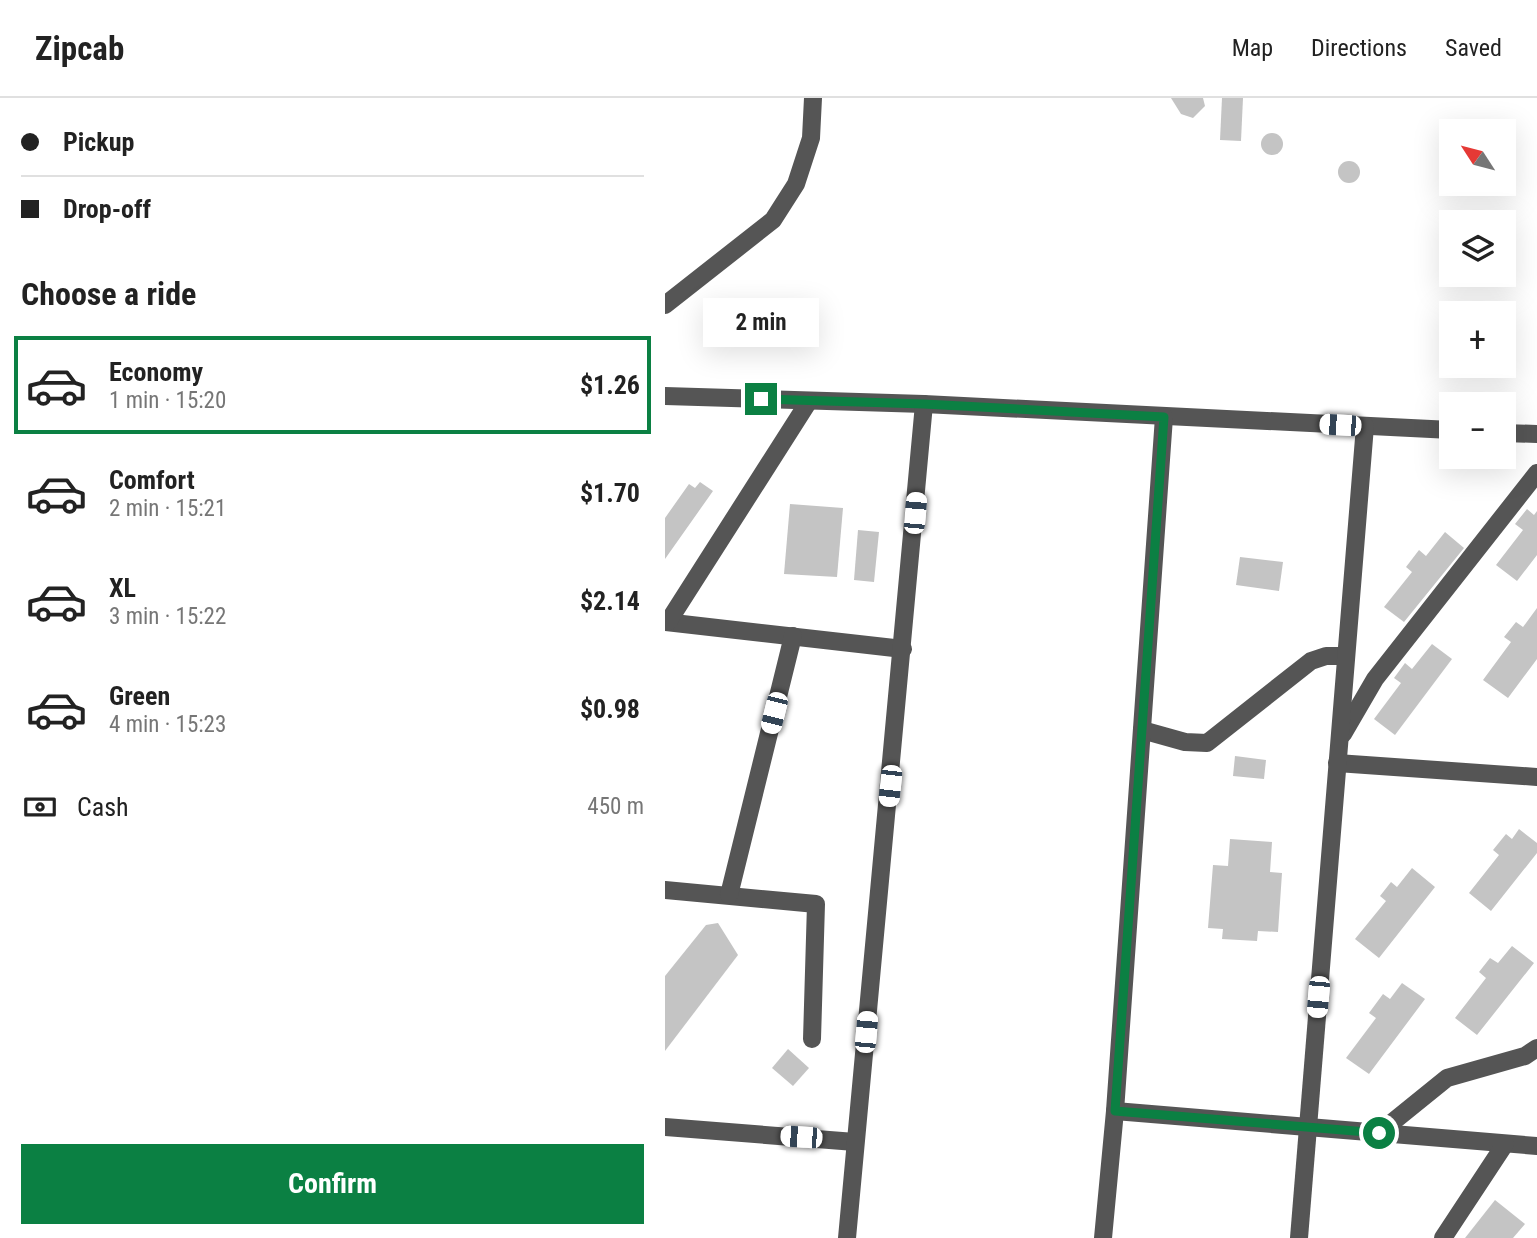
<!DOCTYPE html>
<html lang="en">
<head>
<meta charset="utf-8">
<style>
	body { margin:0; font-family:"Roboto Condensed",sans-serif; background:#f2f2f2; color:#222; height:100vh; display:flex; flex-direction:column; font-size:26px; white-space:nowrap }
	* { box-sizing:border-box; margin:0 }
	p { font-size:23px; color:#767676 }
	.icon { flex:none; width:38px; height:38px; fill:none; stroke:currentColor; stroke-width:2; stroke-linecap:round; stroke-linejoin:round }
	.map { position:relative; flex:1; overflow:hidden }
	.panel { display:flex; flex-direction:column; background:#fff; width:665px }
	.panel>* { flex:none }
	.guide { display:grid; align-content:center; height:154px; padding:0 21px; background:#fff }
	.needle { width:46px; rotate:306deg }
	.fabs { position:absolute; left:774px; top:21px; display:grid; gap:14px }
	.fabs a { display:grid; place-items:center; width:77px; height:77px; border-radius:0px; background:#fff; box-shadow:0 7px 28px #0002; font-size:35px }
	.end { position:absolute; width:32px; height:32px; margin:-16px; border:9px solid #0b8043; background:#fff; box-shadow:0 0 0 4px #fff }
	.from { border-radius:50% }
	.bubble { position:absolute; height:49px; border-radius:0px; background:#fff; box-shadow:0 7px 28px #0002; font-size:23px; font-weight:700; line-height:49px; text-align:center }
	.car { position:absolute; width:21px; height:42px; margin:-21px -10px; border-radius:9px; box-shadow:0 0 5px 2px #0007; background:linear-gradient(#fff 24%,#345 0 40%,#fff 0 76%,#345 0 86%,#fff 0) }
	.guide b { display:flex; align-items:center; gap:24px; height:66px; font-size:26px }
	.guide b+b { border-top:2px solid #e0e0e0 }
	.guide i { width:18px; height:18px; background:#222 }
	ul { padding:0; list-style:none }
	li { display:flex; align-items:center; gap:21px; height:98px; margin:0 14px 10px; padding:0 7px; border:4px solid transparent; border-radius:0px }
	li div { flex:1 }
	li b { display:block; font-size:26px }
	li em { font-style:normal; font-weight:700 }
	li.on { border-color:#0b8043 }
	li>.icon { width:63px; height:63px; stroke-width:1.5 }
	h2 { padding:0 21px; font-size:32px; line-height:84px }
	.pay { display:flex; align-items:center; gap:18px; height:77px; padding:0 21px; font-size:26px }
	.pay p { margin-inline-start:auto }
	.primary-button { display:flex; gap:14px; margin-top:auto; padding:14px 21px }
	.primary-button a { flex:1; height:80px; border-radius:0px; background:#0b8043; color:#fff; font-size:28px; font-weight:700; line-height:80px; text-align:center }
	header { display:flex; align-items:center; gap:42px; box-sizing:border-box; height:98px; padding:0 35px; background:#fff; border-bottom:2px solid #e0e0e0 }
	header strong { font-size:33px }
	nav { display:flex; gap:38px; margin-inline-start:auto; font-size:24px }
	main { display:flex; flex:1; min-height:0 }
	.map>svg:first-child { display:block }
</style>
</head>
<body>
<header>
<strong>Zipcab</strong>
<nav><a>Map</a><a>Directions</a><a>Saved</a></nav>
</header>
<main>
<section class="panel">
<div class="guide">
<b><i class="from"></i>Pickup</b>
<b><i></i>Drop-off</b>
</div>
<h2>Choose a ride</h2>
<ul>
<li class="on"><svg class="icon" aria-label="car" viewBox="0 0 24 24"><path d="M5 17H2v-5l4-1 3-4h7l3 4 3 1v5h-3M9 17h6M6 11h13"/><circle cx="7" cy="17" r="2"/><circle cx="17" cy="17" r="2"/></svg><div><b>Economy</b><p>1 min · 15:20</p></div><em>$1.26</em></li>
<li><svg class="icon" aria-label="car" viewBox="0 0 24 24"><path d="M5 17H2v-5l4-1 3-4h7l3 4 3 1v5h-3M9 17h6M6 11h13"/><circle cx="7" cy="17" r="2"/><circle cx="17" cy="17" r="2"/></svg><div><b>Comfort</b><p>2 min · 15:21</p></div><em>$1.70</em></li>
<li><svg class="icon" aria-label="car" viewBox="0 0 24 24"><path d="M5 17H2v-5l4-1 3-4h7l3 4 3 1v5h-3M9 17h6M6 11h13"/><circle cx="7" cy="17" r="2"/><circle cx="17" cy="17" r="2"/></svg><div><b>XL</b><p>3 min · 15:22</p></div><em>$2.14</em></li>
<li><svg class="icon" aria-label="car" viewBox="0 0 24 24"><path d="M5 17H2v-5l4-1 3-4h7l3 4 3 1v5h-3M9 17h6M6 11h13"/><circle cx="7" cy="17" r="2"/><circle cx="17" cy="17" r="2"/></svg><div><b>Green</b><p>4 min · 15:23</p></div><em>$0.98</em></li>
</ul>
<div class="pay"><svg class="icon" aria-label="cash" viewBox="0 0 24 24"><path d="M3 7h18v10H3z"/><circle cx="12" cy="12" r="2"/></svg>Cash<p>450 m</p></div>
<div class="primary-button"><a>Confirm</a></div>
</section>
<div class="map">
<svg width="872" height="1140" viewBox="0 0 872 1140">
	<rect width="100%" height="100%" fill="#fff"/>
	<g fill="#c4c4c4">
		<path d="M506,0H538L540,8L528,20L516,16Z"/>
		<path d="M557,0H578L576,43L555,42Z"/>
		<circle cx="607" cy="46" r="11"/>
		<circle cx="684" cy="74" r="11"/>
		<path d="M35,384L48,393L0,461V420L24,386L30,390Z"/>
		<path d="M125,406L178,410L172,479L119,476Z"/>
		<path d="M862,411L869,417L872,413V457L852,483L831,467L858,432L850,426Z"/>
		<path d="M193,432L214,434L209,484L189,482Z"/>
		<path d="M780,434L799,450L739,524L719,509L747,474L741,469L754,452L761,458Z"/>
		<path d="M575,459L618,464L614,493L571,487Z"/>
		<path d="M872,510V561L843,600L818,582L846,544L839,539L851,524L858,529Z"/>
		<path d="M767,546L787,561L730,637L709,621L736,585L729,580L740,565L747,571Z"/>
		<path d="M570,658L601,662L599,681L568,678Z"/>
		<path d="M854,731L872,745V755L826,813L804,795L834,757L828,752L841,736L847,741Z"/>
		<path d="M565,741L607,744L605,774L617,775L613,834L593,833L592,843L557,841L558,831L543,830L548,767L563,768Z"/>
		<path d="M747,770L770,789L714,860L690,841L721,803L715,798L726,784L732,789Z"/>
		<path d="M53,825L73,857L0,953V878L41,827Z"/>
		<path d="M847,848L869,865L812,937L790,920L821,880L814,874L825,860L833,865Z"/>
		<path d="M737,885L760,901L704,976L681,960L711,920L704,915L718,896L725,901Z"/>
		<path d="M123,951L144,970L128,988L107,970Z"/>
		<path d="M830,1102L860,1126L848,1140H800Z"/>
	</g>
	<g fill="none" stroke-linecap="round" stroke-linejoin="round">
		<g stroke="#555" stroke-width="18">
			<path d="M0,207L108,122L131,86L146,40L148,0"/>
			<path d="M0,298L259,306L786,332"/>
			<path d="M838,335L872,336"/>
			<path d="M0,524L238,551"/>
			<path d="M3,524L144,303"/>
			<path d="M477,632L520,644L542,645L646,563L661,558H681"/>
			<path d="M678,636L710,581L872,375"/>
			<path d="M672,665L872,679"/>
			<path d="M0,792L151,806L147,941"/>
			<path d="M64,797L128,538"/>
			<path d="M450,1013L872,1048"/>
			<path d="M0,1029L190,1044"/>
			<path d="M714,1035L782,980L860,958L872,950"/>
			<path d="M182,1140L259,306"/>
			<path d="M438,1140L450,1013L499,319"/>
			<path d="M634,1140L700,328"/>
			<path d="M778,1140L840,1046"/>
		</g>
	</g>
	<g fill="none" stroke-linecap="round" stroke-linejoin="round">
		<path stroke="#0b8043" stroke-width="9" d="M96,301L259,306L499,319L450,1013L714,1035"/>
	</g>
</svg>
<div class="fabs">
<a><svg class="needle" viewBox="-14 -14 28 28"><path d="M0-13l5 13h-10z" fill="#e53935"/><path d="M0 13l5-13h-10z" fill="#767676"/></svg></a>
<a><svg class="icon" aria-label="layers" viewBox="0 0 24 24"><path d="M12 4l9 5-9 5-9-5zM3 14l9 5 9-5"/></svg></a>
<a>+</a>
<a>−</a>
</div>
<i class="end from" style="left:714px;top:1035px"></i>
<i class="end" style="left:96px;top:301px"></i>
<div class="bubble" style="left:38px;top:200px;width:116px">2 min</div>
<i class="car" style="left:675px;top:327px;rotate:273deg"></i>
<i class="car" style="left:250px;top:415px;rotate:5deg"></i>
<i class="car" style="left:109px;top:615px;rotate:194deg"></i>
<i class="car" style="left:225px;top:688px;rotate:186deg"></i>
<i class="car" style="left:653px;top:899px;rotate:185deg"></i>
<i class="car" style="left:201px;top:934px;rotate:5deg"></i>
<i class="car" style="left:136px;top:1039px;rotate:274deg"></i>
</div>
</main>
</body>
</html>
